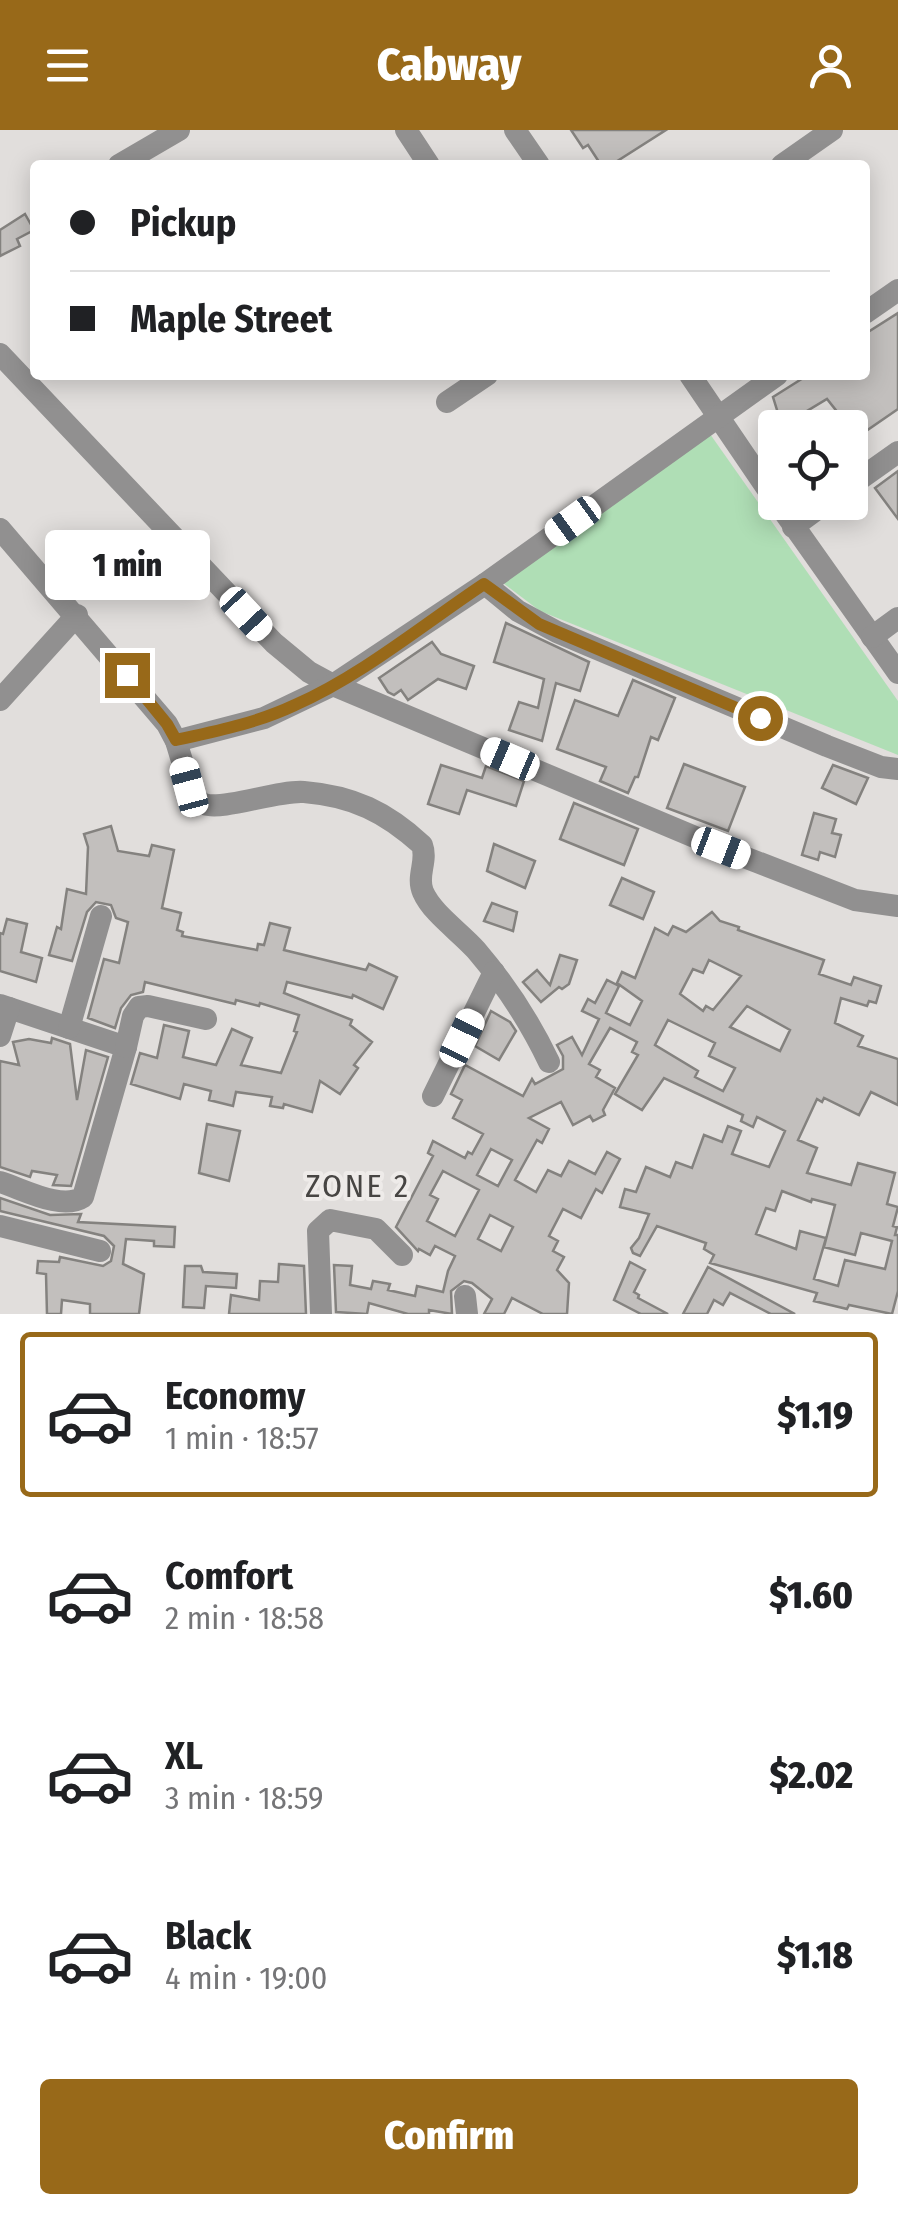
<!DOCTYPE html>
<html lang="en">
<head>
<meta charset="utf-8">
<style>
	body { margin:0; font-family:"Fira Sans Condensed",sans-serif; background:#f2f2f2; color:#202124; height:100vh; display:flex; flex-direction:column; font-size:38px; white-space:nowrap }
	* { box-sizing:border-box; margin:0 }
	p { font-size:32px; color:#757577 }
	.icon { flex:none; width:55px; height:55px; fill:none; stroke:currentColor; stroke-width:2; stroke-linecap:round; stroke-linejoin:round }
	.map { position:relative; height:1184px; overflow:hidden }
	.drawer { display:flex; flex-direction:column; background:#fff; flex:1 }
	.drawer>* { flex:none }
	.guide { position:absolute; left:30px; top:30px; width:840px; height:220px; border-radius:10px; box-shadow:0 5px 25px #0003; display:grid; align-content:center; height:220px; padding:0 40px; background:#fff }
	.tools { position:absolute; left:758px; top:280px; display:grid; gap:20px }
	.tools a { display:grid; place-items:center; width:110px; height:110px; border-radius:10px; background:#fff; box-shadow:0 5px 25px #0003; font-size:50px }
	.end { position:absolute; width:45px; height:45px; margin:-22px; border:12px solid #986919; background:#fff; box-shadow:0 0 0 5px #fff }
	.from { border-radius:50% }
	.bubble { position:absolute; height:70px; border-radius:10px; background:#fff; box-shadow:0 5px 25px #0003; font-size:32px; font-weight:800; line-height:70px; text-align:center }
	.car { position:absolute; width:30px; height:60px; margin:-30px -15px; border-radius:12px; box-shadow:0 0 8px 2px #0007; background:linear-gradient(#fff 24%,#345 0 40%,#fff 0 76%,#345 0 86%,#fff 0) }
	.guide b { display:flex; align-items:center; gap:35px; height:95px; font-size:38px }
	.guide b+b { border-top:2px solid #e0e0e0 }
	.guide i { width:25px; height:25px; background:#202124 }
	ul { padding:18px 0 0; list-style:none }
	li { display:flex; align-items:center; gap:30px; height:165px; margin:0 20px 15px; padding:0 20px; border:5px solid transparent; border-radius:10px }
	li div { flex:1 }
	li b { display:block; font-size:38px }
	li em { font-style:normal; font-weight:800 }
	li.on { border-color:#986919 }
	li>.icon { width:90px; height:90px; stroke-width:1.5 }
	.action { display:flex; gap:20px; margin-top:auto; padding:20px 40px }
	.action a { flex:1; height:115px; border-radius:10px; background:#986919; color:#fff; font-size:40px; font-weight:800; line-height:115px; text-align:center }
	header { display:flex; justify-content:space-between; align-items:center; height:130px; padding:0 40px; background:#986919; color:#fff; font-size:45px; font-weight:800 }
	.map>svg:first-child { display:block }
</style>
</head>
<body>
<header><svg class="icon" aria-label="menu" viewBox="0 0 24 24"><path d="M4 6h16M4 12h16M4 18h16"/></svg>Cabway<svg class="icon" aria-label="person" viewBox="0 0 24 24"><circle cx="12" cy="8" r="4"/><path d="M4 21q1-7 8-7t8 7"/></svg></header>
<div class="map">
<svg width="898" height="1184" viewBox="0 0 898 1184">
	<rect width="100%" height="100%" fill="#e1dedc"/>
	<path fill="#afdeb5" d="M710,304L898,571V625L540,481L503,453Z"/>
	<g fill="#c2bfbd" stroke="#84827f" stroke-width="2.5" fill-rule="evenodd">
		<path d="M571,0H666L611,35H601L588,15L583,18Z"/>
		<path d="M25,84L34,100L17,109L20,116L0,126V100Z"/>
		<path d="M898,183V279L850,312V298L827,269L782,296L773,267L808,245H865V204Z"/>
		<path d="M898,341V389L875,358Z"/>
		<path d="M506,493L589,532L580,561L556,553L542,611L509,600L519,572L538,578L544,549L494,532Z"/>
		<path d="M432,512L441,524L474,536L466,559L438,549L408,570L401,560L394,565L388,562L379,548Z"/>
		<path d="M633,550L675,568L658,610L651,607L638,647H635L628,663L600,651L606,637L557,619L575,570L618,586Z"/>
		<path d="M684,634L745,657L728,701L667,678Z"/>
		<path d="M441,635L482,648L486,636L524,651L516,676L467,660L459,684L428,674Z"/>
		<path d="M833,635L868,648L856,674L822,658Z"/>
		<path d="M574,673L638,699L624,735L560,709Z"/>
		<path d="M814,683L836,689L832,703L841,705L835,727L820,722L818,730L802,725Z"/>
		<path d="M111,696L118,721L149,726L152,715L174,720L162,778L181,783L177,800L183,802L182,806L257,820L258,814L264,815L270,793L290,798L284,820L366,840L369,834L397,847L383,879L353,865L352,868L287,852L284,863L352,890L350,895L372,912L354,935L358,938L340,964L320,951L312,982L284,974L283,978L270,976L272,967L236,962L233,976L209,970L211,961L184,954L180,969L131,954L140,923L157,928L164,895L189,901L183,927L216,935L232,899L252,908L241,935L281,943L297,902L294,901L299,885L260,873L259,876L236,870L235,874L145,852L143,862L131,865L121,878L115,898L88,888L104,829L119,833L128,792L116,788L111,775L96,772L87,782L72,831L49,825L57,797L61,799L67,759L86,764L88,717L84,704Z"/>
		<path d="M494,714L535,731L525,758L487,741Z"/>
		<path d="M622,748L654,762L643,789L610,775Z"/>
		<path d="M492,773L517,782L513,801L484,791Z"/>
		<path d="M712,782L720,791L739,797L738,800L824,830L819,844L851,855L854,847L881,856L876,873L869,871L867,876L841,868L835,893L863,906L858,916L898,929V975L871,962L859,985L824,968L822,972L817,969L798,1010L817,1018L807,1043L851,1055L858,1033L895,1043L887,1074L898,1077L893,1096L897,1097L895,1105H898V1161L892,1184L849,1175L847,1179L814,1171L817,1163L710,1133L714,1125L704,1119L706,1113L657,1096L640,1126L633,1123L631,1118L639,1108L649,1084L620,1077L625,1059L636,1062L646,1037L670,1047L676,1032L692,1038L704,1005L722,1012L728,996L741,1001L732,1024L769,1037L785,1001L757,987L753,997L741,991L743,985L664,948L642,980L615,964L638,925L632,922L637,912L610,898L589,934L600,940L596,947L615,958L603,980L605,985L593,991L590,986L573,995L561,972L529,988L549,999L542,1013L537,1010L515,1050L536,1062L548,1040L561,1046L569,1031L595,1044L607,1022L620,1029L602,1063L596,1059L581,1088L563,1079L549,1106L558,1111L553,1121L564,1127L557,1140L569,1153L567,1184H543L512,1168L504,1184H484L492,1169L472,1153L464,1151L451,1161L452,1184L429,1180V1184H408L369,1173L367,1184L336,1182L334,1135L352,1136L350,1155L371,1159L373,1151L390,1154L388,1160L415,1166L417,1156L443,1162L448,1141L455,1126L435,1116L430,1125L419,1119L418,1121L396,1097L433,1026L428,1023L433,1011L465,1028L468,1022L472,1024L483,1004L453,988L462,970L451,964L465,935L523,966L532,949L535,954L563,939V926L557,915L572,907L582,925L599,889L582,881L588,869L595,873L607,850L619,856L606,883L630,895L642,871L617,853L622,842L635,848L655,798L668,805L673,796L686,802ZM709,830L741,846L713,880L706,876L703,881L680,864L693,839L703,843ZM747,876L790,900L780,921L730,897ZM668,890L715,913L709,926L735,938L723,961L695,947L698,941L655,915ZM491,1019L512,1030L498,1056L477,1045ZM443,1041L479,1060L455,1106L427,1091L438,1069L430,1065ZM782,1061L811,1072L812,1069L835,1075L824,1117L855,1125L861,1103L892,1111L885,1139L845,1130L838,1156L814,1149L826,1108L800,1101L796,1119L756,1104L766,1078L775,1081ZM490,1085L513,1097L501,1121L478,1109Z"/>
		<path d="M7,789L27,794L21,822L42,828L36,852L0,841V803L3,804Z"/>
		<path d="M560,825L577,830L569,854L562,859L559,857L541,872L523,852L537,840L550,855Z"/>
		<path d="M491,881L510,892L516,901L499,930L475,916Z"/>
		<path d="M52,908L70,914L77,970L86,920L108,927L71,1056L53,1055L57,1045L32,1041L30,1047L0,1037V931L19,935L13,912L29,909L51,913Z"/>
		<path d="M207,994L240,1001L229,1051L199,1043Z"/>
		<path d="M0,1068L50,1085L81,1084L78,1092L175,1097L174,1117L154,1116V1111L126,1109L123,1134L144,1144L139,1184H90V1174L62,1170L61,1184H47L46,1144L37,1143L38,1131L59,1132L60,1127L103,1136L111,1131L114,1116L104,1106L0,1081Z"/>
		<path d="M630,1132L645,1140L634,1162L639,1165L638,1168L668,1184H641L614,1170Z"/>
		<path d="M279,1134L304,1136L306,1184H229L231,1165L259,1170L260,1151L278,1152Z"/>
		<path d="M185,1136H201L203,1142L237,1144L236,1158L206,1156L204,1178L183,1177Z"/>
		<path d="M708,1137L795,1184H771L730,1163L723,1175L714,1170L707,1184H683Z"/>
	</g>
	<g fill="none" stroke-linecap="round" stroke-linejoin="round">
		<g stroke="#919090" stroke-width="22">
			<path d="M406,0L429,35"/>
			<path d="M515,0L539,35"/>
			<path d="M119,35L179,0"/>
			<path d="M782,35L832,0"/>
			<path d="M865,183L898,160"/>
			<path d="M0,224L274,513L309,542L333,555L721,718L855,770L898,776"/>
			<path d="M690,245L775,370"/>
			<path d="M447,272L487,245"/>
			<path d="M850,356L898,322"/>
			<path d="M777,372L898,543"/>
			<path d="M793,397L827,372"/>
			<path d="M0,399L167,594L176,611L192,664C196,669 198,672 204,674C222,681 278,660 304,662C353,666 386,682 422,715C428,731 416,746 423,762C432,783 460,802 476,820C505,854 530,892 549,932"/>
			<path d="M485,454L518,481L557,502L827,616L881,637L898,639"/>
			<path d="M872,507L898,488"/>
			<path d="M0,570L77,485"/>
			<path d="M176,611L264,588L333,555L485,454L777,245"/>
			<path d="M0,875L126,917L83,1067C62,1081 23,1059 0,1052"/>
			<path d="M69,898L101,786"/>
			<path d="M0,906L9,878"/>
			<path d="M126,917L133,886L139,877L148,876L206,889"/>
			<path d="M433,966L494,842"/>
			<path d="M0,1096L100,1121"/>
			<path d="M465,1166L467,1184"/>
			<path d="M321,1184L318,1101L330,1090L376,1099L402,1125"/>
		</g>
	</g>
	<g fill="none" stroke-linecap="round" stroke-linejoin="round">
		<path stroke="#986919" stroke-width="12" d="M127,545L167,594L176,610C217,601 257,593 295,575C361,546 424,494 484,454L539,494L760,588"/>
	</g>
	<g text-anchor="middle" stroke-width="8" stroke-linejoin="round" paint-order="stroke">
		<g font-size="32" letter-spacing="2.5" fill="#474543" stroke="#eeebe9">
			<text x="358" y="1067">ZONE 2</text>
		</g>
	</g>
</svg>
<div class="tools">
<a><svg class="icon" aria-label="locate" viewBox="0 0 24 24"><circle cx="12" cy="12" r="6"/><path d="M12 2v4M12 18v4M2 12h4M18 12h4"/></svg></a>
</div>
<i class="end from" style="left:760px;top:588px"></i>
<i class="end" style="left:127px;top:545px"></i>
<div class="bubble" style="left:45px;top:400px;width:165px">1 min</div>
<i class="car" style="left:573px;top:391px;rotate:234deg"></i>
<i class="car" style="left:246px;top:484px;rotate:137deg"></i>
<i class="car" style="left:510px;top:629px;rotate:293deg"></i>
<i class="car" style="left:189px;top:657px;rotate:345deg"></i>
<i class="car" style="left:721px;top:718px;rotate:111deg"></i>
<i class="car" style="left:462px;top:908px;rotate:26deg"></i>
<div class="guide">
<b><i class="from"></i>Pickup</b>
<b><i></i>Maple Street</b>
</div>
</div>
<section class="drawer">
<ul>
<li class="on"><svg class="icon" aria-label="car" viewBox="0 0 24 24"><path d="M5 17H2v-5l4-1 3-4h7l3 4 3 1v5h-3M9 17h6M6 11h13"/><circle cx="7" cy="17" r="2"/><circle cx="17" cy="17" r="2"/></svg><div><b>Economy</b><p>1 min · 18:57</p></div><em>$1.19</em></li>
<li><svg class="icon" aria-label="car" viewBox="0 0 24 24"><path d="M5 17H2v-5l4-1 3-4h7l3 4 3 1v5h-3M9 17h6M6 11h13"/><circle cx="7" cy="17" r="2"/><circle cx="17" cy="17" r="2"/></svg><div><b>Comfort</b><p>2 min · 18:58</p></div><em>$1.60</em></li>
<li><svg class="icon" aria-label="car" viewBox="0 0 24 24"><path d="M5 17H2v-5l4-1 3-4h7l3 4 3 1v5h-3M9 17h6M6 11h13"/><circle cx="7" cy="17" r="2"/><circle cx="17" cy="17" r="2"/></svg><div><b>XL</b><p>3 min · 18:59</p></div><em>$2.02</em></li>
<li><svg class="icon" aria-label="car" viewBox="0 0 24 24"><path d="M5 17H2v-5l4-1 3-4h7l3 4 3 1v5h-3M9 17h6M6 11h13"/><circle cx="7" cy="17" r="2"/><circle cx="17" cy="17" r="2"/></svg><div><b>Black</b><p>4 min · 19:00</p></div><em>$1.18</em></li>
</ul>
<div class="action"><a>Confirm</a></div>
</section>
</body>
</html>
